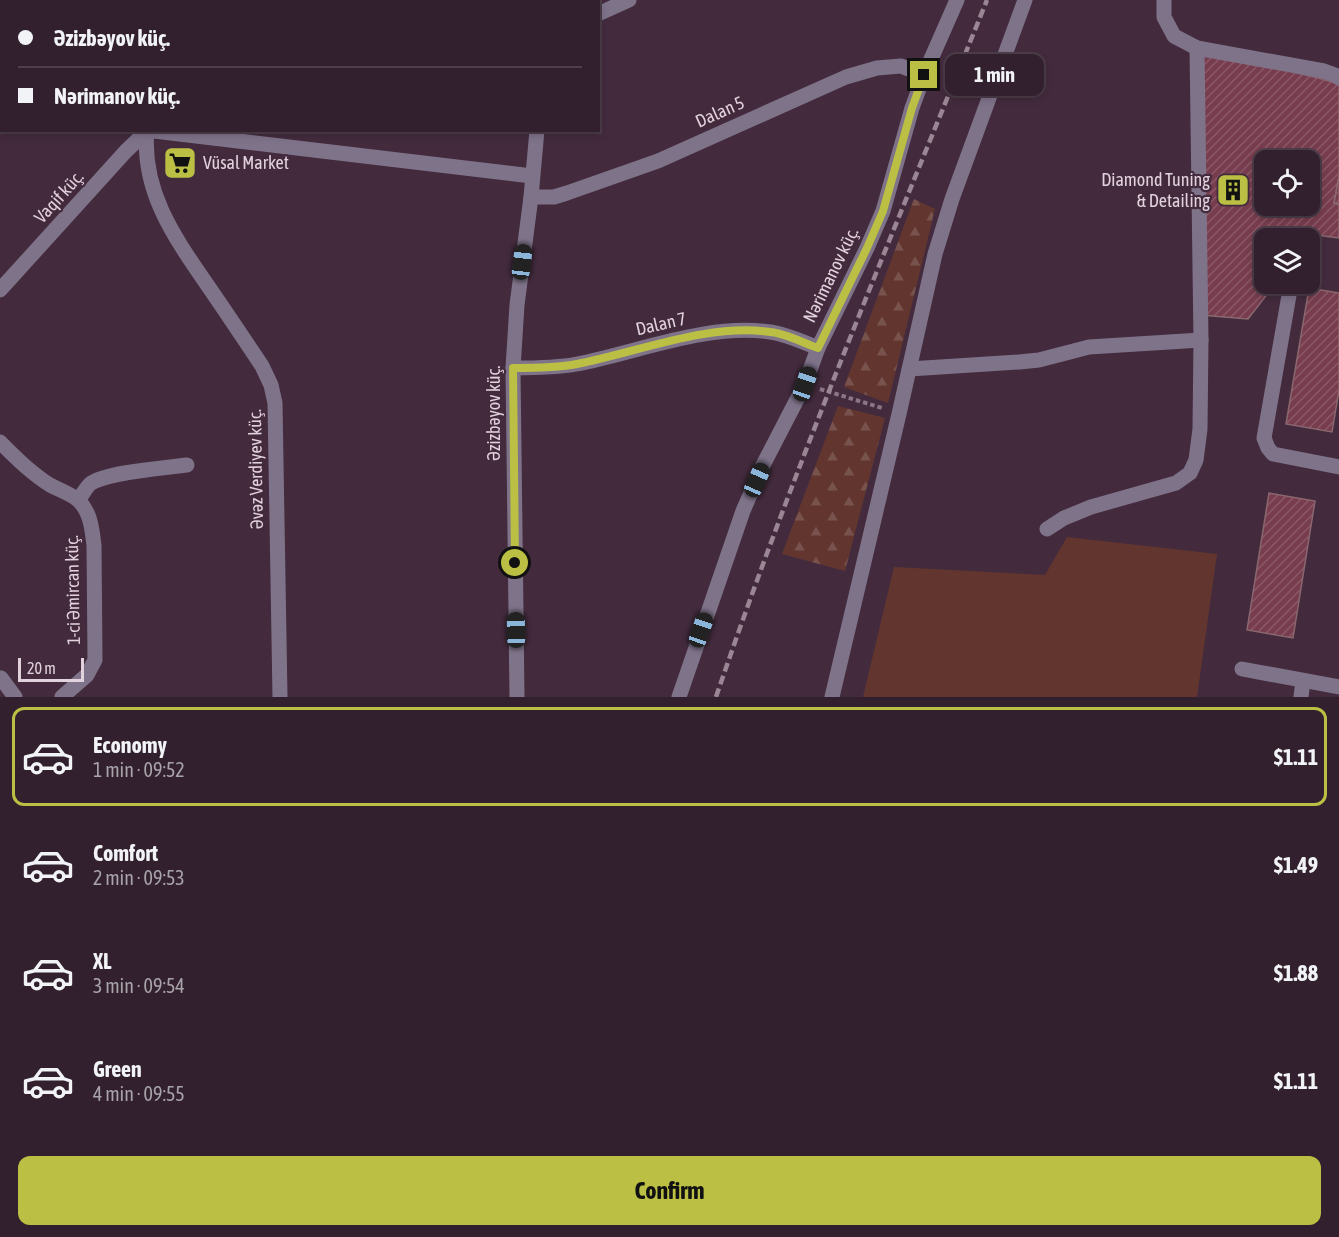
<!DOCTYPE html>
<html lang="en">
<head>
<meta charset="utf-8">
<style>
	body { margin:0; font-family:"Asap Condensed",sans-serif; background:#3a2836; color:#f1f3f6; height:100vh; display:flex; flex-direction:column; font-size:22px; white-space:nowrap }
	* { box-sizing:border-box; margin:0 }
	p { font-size:20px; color:#a8a3aa }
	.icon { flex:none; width:33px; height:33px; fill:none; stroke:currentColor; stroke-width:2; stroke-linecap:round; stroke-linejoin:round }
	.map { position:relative; height:697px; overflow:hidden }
	.drawer { display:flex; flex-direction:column; background:#32202e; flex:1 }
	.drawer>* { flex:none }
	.hud { position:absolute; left:0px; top:0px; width:600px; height:132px; box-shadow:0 3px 9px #0003,0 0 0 2px #4d3e4a; display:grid; align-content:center; height:132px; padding:0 18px; background:#32202e }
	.tools { position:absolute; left:1254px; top:150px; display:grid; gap:12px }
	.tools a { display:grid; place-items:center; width:66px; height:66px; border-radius:12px; background:#32202e; box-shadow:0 3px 9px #0003,0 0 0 2px #4d3e4a; font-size:30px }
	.scale { position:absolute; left:18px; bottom:15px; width:66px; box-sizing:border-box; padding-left:6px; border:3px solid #e2d2dd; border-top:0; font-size:16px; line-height:21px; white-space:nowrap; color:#e2d2dd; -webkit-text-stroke:4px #432b3d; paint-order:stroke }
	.end { position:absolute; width:27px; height:27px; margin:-14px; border:8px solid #bbc044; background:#111; box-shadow:0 0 0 3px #111 }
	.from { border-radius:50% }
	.bubble { position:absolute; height:42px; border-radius:12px; background:#32202e; box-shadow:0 3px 9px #0003,0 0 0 2px #4d3e4a; font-size:20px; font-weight:700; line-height:42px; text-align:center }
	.car { position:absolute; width:18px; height:36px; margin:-18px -9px; border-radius:8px; box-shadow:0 0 4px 2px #0007; background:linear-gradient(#222 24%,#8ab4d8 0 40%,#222 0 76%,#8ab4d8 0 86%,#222 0) }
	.hud b { display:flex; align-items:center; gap:21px; height:57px; font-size:22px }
	.hud b+b { border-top:2px solid #4d3e4a }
	.hud i { width:15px; height:15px; background:#f1f3f6 }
	ul { padding:10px 0 0; list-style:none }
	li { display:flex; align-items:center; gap:18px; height:99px; margin:0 12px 9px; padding:0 6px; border:3px solid transparent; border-radius:12px }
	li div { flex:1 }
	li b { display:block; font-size:22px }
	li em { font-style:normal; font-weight:700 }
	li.selected { border-color:#bbc044 }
	li>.icon { width:54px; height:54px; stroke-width:1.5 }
	.primary-button { display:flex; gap:12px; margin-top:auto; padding:12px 18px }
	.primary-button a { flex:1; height:69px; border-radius:12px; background:#bbc044; color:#111; font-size:24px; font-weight:700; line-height:69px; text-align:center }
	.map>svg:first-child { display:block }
</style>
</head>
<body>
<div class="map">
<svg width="1339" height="697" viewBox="0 0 1339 697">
	<defs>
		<pattern id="forest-firs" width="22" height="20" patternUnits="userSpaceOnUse" patternTransform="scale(1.5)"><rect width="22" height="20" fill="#62362f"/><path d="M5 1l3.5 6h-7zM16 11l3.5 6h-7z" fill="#78524d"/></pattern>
		<pattern id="building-hatch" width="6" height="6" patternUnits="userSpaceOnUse" patternTransform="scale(1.5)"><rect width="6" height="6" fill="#773d4e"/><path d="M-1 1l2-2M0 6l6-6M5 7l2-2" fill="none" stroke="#8a5867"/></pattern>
	</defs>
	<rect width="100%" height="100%" fill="#432b3d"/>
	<g fill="url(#forest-firs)">
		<path d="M914,199L935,209L888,403L844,387Z"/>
		<path d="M838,406L885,418L845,571L782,554Z"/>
	</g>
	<path fill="#62362f" d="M1067,537L1217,554L1197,697H863L894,567L1045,575Z"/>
	<g fill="url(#building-hatch)" stroke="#8a676f" stroke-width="1.5" fill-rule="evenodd">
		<path d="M1203,49L1322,79L1339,84V176L1334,203L1339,205V238L1294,232L1292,238H1264V284H1275L1248,319L1201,315ZM1264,160H1310V206H1264Z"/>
		<path d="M1339,176V204L1334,203Z"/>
		<path d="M1309,288L1339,293V390L1332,432L1286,424Z"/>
		<path d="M1269,493L1315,501L1293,638L1247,630Z"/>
	</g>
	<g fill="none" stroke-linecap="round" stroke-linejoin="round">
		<path stroke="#8a7685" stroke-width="4" stroke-dasharray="4.5 3" stroke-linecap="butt" d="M820,389L882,408"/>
		<g stroke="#7f738a" stroke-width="15">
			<path d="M198,0L199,2"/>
			<path d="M1164,0V17L1174,36L1197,48L1324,71L1335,75L1339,78"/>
			<path d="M0,1L2,3"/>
			<path d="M212,2L213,0"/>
			<path d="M548,2V0"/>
			<path d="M598,14L629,0"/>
			<path d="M146,130L532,176"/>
			<path d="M147,130C141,191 175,238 208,286C226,312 244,339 262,366L271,385L275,403L280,697"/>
			<path d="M531,197H554L567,193L658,161L846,77L877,68L901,66L924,75"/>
			<path d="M1291,284L1264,438L1268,448L1273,454L1339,467"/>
			<path d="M0,290L126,151L147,131"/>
			<path d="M513,368C534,368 556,368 577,364C638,352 708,323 770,332C786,334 803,342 818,348"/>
			<path d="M909,369L1019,362L1039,360L1089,347L1201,340"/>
			<path d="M0,442C16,458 31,473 50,485C59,490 72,494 79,501C91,513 92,530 94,545L95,660L87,675L62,697"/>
			<path d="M79,499C82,495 86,488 90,484C105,472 165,468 187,465"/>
			<path d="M1047,529L1064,518L1091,507L1176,483L1190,473L1196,460L1200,429L1201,340L1197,48"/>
			<path d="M1242,669L1339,687"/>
			<path d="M1,678L15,697"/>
			<path d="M517,697L513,368L517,305L531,197L537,130"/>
			<path d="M679,697L743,511L763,465L805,384L818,348L867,248L883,211L912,108L924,75L957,0"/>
			<path d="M832,697L899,414L935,254L952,199L1025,0"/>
			<path d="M1301,697L1303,681"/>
		</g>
		<path stroke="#9a8694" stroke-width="4.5" stroke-dasharray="9 4.5" stroke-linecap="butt" d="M716,697C796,461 894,231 987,0"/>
	</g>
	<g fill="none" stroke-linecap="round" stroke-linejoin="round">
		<path stroke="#bbc044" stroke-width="8" d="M515,563L513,368C534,368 556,368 577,364C638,352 708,323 770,332C785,333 803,343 818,348L867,248L883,211L912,108L924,75"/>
	</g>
	<defs>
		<symbol id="supermarket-square" viewBox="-11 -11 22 22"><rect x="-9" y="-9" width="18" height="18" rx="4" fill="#bbc044" stroke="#432b3d"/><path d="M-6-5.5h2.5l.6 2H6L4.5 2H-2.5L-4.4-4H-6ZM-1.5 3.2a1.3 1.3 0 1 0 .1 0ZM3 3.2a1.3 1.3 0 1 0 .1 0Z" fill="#111"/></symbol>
		<symbol id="building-square" viewBox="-11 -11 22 22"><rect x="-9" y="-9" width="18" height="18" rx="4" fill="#bbc044" stroke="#432b3d"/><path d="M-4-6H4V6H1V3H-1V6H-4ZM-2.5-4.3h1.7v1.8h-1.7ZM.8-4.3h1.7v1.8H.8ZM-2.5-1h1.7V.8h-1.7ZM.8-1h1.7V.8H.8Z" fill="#111"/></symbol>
	</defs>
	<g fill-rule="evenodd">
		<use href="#supermarket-square" x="161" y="144" width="38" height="38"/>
		<use href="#building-square" x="1214" y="171" width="38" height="38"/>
	</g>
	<g text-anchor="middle" stroke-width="4.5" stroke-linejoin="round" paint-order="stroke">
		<g font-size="18" fill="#e2d2dd" stroke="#432b3d">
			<text transform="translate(720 112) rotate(-24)" y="6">Dalan 5</text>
			<text transform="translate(59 197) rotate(-48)" y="6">Vaqif küç.</text>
			<text transform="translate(831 275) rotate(-64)" y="6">Nərimanov küç.</text>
			<text transform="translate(661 324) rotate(-13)" y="6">Dalan 7</text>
			<text transform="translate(494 413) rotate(-90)" y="6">Əzizbəyov küç.</text>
			<text transform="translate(256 469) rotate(-91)" y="6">Əvəz Verdiyev küç.</text>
			<text transform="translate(73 590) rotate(-91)" y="6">1-ci Əmircan küç.</text>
		</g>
		<g font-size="18" fill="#e2d2dd" stroke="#432b3d" text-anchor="start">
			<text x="203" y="169">Vüsal Market</text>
			<text x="1210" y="186" text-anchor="end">Diamond Tuning<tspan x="1210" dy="21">&amp; Detailing</tspan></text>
		</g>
	</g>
</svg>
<div class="tools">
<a><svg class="icon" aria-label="locate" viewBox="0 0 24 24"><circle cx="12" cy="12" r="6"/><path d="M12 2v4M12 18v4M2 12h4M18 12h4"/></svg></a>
<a><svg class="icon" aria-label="layers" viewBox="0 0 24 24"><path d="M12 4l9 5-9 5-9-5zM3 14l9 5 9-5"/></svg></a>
</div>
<div class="scale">20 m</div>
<i class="end from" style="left:515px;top:563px"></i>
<i class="end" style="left:924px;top:75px"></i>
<div class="bubble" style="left:945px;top:54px;width:99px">1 min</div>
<i class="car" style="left:522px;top:262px;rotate:7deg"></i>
<i class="car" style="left:805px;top:384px;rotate:19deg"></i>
<i class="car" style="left:757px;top:480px;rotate:24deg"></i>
<i class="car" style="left:516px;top:630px;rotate:359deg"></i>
<i class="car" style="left:701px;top:630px;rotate:19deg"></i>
<div class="hud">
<b><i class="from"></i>Əzizbəyov küç.</b>
<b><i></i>Nərimanov küç.</b>
</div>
</div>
<section class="drawer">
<ul>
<li class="selected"><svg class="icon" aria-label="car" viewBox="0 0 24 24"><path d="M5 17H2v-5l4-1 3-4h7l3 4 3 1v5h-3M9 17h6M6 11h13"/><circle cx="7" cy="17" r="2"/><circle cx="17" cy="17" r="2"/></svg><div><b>Economy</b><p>1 min · 09:52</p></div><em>$1.11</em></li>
<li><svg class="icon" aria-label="car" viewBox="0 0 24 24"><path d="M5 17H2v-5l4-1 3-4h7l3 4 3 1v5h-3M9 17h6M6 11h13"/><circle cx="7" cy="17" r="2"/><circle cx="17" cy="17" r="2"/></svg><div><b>Comfort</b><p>2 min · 09:53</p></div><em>$1.49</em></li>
<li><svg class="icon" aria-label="car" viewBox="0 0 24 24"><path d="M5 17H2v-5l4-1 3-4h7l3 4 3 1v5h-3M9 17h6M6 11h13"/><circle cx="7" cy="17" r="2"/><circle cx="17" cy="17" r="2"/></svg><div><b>XL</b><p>3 min · 09:54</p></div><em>$1.88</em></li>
<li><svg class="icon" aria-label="car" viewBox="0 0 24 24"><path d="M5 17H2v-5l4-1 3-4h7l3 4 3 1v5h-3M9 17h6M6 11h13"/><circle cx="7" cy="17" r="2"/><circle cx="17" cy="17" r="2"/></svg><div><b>Green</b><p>4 min · 09:55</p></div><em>$1.11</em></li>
</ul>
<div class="primary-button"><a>Confirm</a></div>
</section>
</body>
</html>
